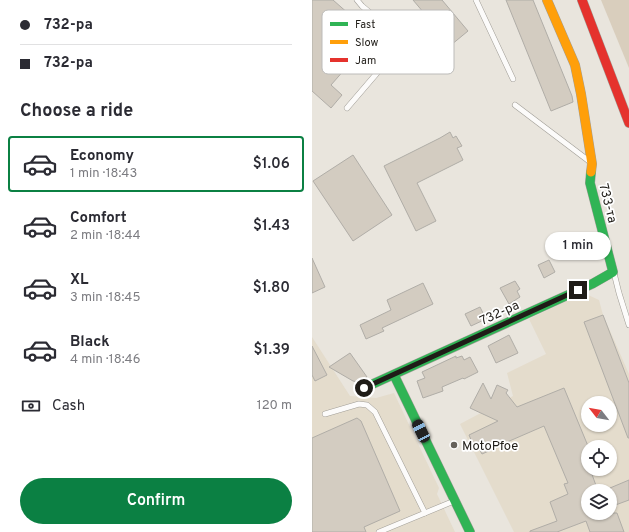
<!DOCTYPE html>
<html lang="en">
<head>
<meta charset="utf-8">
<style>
	body { margin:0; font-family:Overpass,sans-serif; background:#f2f2f3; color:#2b2b33; height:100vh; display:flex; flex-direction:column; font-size:15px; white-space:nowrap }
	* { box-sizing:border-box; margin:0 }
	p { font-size:13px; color:#7c7c81 }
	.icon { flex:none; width:22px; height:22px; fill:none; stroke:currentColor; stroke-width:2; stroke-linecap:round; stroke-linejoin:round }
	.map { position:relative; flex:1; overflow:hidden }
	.drawer { display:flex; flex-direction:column; background:#fff; width:312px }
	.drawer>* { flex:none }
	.hud { display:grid; align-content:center; height:88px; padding:0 20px; background:#fff }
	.needle { width:26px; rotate:301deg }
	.controls { position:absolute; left:269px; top:396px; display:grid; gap:8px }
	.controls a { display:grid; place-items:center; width:36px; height:36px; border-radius:50%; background:#fff; box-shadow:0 1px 3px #0004; font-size:20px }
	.end { position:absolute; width:18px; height:18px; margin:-9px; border:5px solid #1f1c17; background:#fff; box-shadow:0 0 0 2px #fff }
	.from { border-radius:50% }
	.bubble { position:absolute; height:28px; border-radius:14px; background:#fff; box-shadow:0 1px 3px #0004; font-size:13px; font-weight:600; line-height:28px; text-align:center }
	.car { position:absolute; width:12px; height:24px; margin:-12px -6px; border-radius:5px; box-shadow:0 0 3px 1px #0007; background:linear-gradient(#222 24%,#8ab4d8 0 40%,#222 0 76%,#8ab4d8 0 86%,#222 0) }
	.hud b { display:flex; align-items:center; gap:14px; height:38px; font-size:15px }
	.hud b+b { border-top:1px solid #e1e1e2 }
	.hud i { width:10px; height:10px; background:#2b2b33 }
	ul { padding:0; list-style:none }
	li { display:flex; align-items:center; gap:12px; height:56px; margin:0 8px 6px; padding:0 12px; border:2px solid transparent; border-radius:4px }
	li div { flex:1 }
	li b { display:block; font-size:15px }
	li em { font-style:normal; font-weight:600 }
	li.on { border-color:#0b8043 }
	li>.icon { width:36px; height:36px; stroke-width:1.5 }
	h2 { padding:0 20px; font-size:18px; line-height:48px }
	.pay { display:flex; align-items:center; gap:10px; height:44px; padding:0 20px; font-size:15px }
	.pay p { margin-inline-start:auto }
	.cta { display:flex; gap:8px; margin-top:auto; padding:8px 20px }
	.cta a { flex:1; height:46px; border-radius:24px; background:#0b8043; color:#fff; font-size:16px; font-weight:600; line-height:46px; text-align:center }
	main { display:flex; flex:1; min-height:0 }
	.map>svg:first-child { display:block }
</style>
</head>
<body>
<main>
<section class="drawer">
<div class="hud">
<b><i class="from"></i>732-ра</b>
<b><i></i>732-ра</b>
</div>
<h2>Choose a ride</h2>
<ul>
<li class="on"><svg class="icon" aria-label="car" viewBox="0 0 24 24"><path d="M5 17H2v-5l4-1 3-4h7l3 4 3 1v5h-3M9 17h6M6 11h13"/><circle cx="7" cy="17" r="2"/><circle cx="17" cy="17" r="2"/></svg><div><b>Economy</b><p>1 min · 18:43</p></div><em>$1.06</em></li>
<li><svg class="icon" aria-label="car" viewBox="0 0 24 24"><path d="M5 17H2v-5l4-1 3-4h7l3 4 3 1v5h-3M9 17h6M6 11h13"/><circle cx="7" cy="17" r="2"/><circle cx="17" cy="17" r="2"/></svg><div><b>Comfort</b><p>2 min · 18:44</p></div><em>$1.43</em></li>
<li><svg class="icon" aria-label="car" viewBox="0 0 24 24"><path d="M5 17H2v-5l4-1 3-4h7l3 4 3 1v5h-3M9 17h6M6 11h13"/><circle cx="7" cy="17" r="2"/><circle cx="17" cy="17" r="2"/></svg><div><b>XL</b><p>3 min · 18:45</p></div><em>$1.80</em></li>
<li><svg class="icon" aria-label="car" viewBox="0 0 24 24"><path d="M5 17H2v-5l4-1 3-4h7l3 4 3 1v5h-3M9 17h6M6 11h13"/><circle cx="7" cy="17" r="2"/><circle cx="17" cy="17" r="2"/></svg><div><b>Black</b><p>4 min · 18:46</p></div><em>$1.39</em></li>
</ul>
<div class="pay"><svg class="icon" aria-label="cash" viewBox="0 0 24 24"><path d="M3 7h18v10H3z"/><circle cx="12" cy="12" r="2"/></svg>Cash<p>120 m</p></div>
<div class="cta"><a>Confirm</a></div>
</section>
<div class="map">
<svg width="317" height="532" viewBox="0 0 317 532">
	<rect width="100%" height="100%" fill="#e9e5dd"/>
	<g fill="#e4dccc" fill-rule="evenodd">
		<path d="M272,293L287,300L291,315L317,374V532H202L148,424L201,396L195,373L234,354L217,319ZM276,403H298V425H276ZM276,447H298V469H276ZM276,491H298V513H276Z"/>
		<path d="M0,337L38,396L64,398L82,393L127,488L125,494L143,532H0Z"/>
	</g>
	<path fill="#d9cebd" d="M289,0H317V68Z"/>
	<g fill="#d3ccc1" stroke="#b0ada7">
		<path d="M0,0H21L62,36L19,85L30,95L19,108L0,91Z"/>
		<path d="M101,0H130L156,31L139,45Z"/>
		<path d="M194,0H221L260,96L261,102L239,111Z"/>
		<path d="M138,132L141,138L144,136L150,146L145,148L151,160L105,183L124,221L104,231L72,166L128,138Z"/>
		<path d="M41,155L80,215L41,241L1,181Z"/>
		<path d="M0,258L13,287L0,293Z"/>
		<path d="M237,260L243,272L232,278L226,265Z"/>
		<path d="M203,281L208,289L205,291L208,297L197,304L188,288Z"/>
		<path d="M111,283L121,304L70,328L72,331L54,339L48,325L79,310L75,300Z"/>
		<path d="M168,307L174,319L159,326L153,314Z"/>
		<path d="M291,315L317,383V438H316L272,322Z"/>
		<path d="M197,335L206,353L184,363L176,346Z"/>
		<path d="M0,346L15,375L3,381L0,375Z"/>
		<path d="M38,353L55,377L46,382L41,381L17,367Z"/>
		<path d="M144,356V358L150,356L152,360L158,357L166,372L152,379L151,378L130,387L131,391L111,398L105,381L113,378L110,372Z"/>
		<path d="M171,383L179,399L185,385L196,390L194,393L205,407L252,388L276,446V469H278L286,491H276V513H305L312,532H278L274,521L245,532H218V531L245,521L238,502L256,494L252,484L256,483L232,426L179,449V450L170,454L166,447L163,449L157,435L186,421L158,408Z"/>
		<path d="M45,418L49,421L88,511L52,527L54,532H0V438Z"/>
		<path d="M317,480V500L298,507V488Z"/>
	</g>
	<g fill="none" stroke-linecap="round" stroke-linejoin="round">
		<defs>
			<g id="lane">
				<path d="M164,0L201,79"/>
				<path d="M203,105L277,161"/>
				<path d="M35,108L89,45V41L87,37L50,6L45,0"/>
				<path d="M302,273L307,293L317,325"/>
				<path d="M13,414L47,404L55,405L63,412L113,513"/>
				<path d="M67,532L142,501"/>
			</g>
			<g id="fast">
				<path d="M82,375L158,532"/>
				<path d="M52,388L280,284L301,272L278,183L279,172"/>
			</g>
			<path id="slow" d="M235,0L263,65L269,94L280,164L279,172"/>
			<path id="jam" d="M270,0L317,123"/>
		</defs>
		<use href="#lane" stroke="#a19e97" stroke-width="6"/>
		<use href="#fast" stroke="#a19e97" stroke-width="10"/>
		<use href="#slow" stroke="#a19e97" stroke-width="10"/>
		<use href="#jam" stroke="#a19e97" stroke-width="10"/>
		<use href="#lane" stroke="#fcfbfa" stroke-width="5"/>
		<use href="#fast" stroke="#30b455" stroke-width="9"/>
		<use href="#slow" stroke="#ff9f0a" stroke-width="9"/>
		<use href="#jam" stroke="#e5322d" stroke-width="9"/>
	</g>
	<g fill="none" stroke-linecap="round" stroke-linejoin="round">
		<path stroke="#1f1c17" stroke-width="5" d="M52,388L266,290"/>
	</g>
	<circle fill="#66625c" stroke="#fff" stroke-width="1.5" cx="142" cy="445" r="4"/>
	<g text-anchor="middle" stroke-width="3.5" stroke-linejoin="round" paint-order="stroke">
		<g font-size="13" fill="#1f1c17" stroke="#fff">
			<text transform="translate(297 203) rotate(76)" y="5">733-та</text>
			<text transform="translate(187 312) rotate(-25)" y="5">732-ра</text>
		</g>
		<g font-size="13" fill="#1f1c17" stroke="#fff" text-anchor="start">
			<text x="150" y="450">MotoPfoe</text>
		</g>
	</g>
	<rect x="10" y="10" width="132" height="64" rx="6" fill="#fff" stroke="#bcbbb9" stroke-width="1"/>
	<rect x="18" y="22" width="18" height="4" fill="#30b455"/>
	<rect x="18" y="40" width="18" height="4" fill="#ff9f0a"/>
	<rect x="18" y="58" width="18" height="4" fill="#e5322d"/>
	<g font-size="11" fill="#1f1c17">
		<text x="43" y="28">Fast</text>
		<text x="43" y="46">Slow</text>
		<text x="43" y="64">Jam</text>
	</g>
</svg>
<div class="controls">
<a><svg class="needle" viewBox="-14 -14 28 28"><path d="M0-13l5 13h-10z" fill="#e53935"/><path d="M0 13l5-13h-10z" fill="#7c7c81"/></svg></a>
<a><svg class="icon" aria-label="locate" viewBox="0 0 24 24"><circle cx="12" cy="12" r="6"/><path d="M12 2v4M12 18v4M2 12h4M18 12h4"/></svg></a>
<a><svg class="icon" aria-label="layers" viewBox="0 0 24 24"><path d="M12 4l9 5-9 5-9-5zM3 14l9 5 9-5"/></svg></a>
</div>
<i class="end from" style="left:52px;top:388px"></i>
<i class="end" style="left:266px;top:290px"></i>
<div class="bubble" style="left:233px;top:232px;width:66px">1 min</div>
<i class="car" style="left:109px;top:431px;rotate:334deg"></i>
</div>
</main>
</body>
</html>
